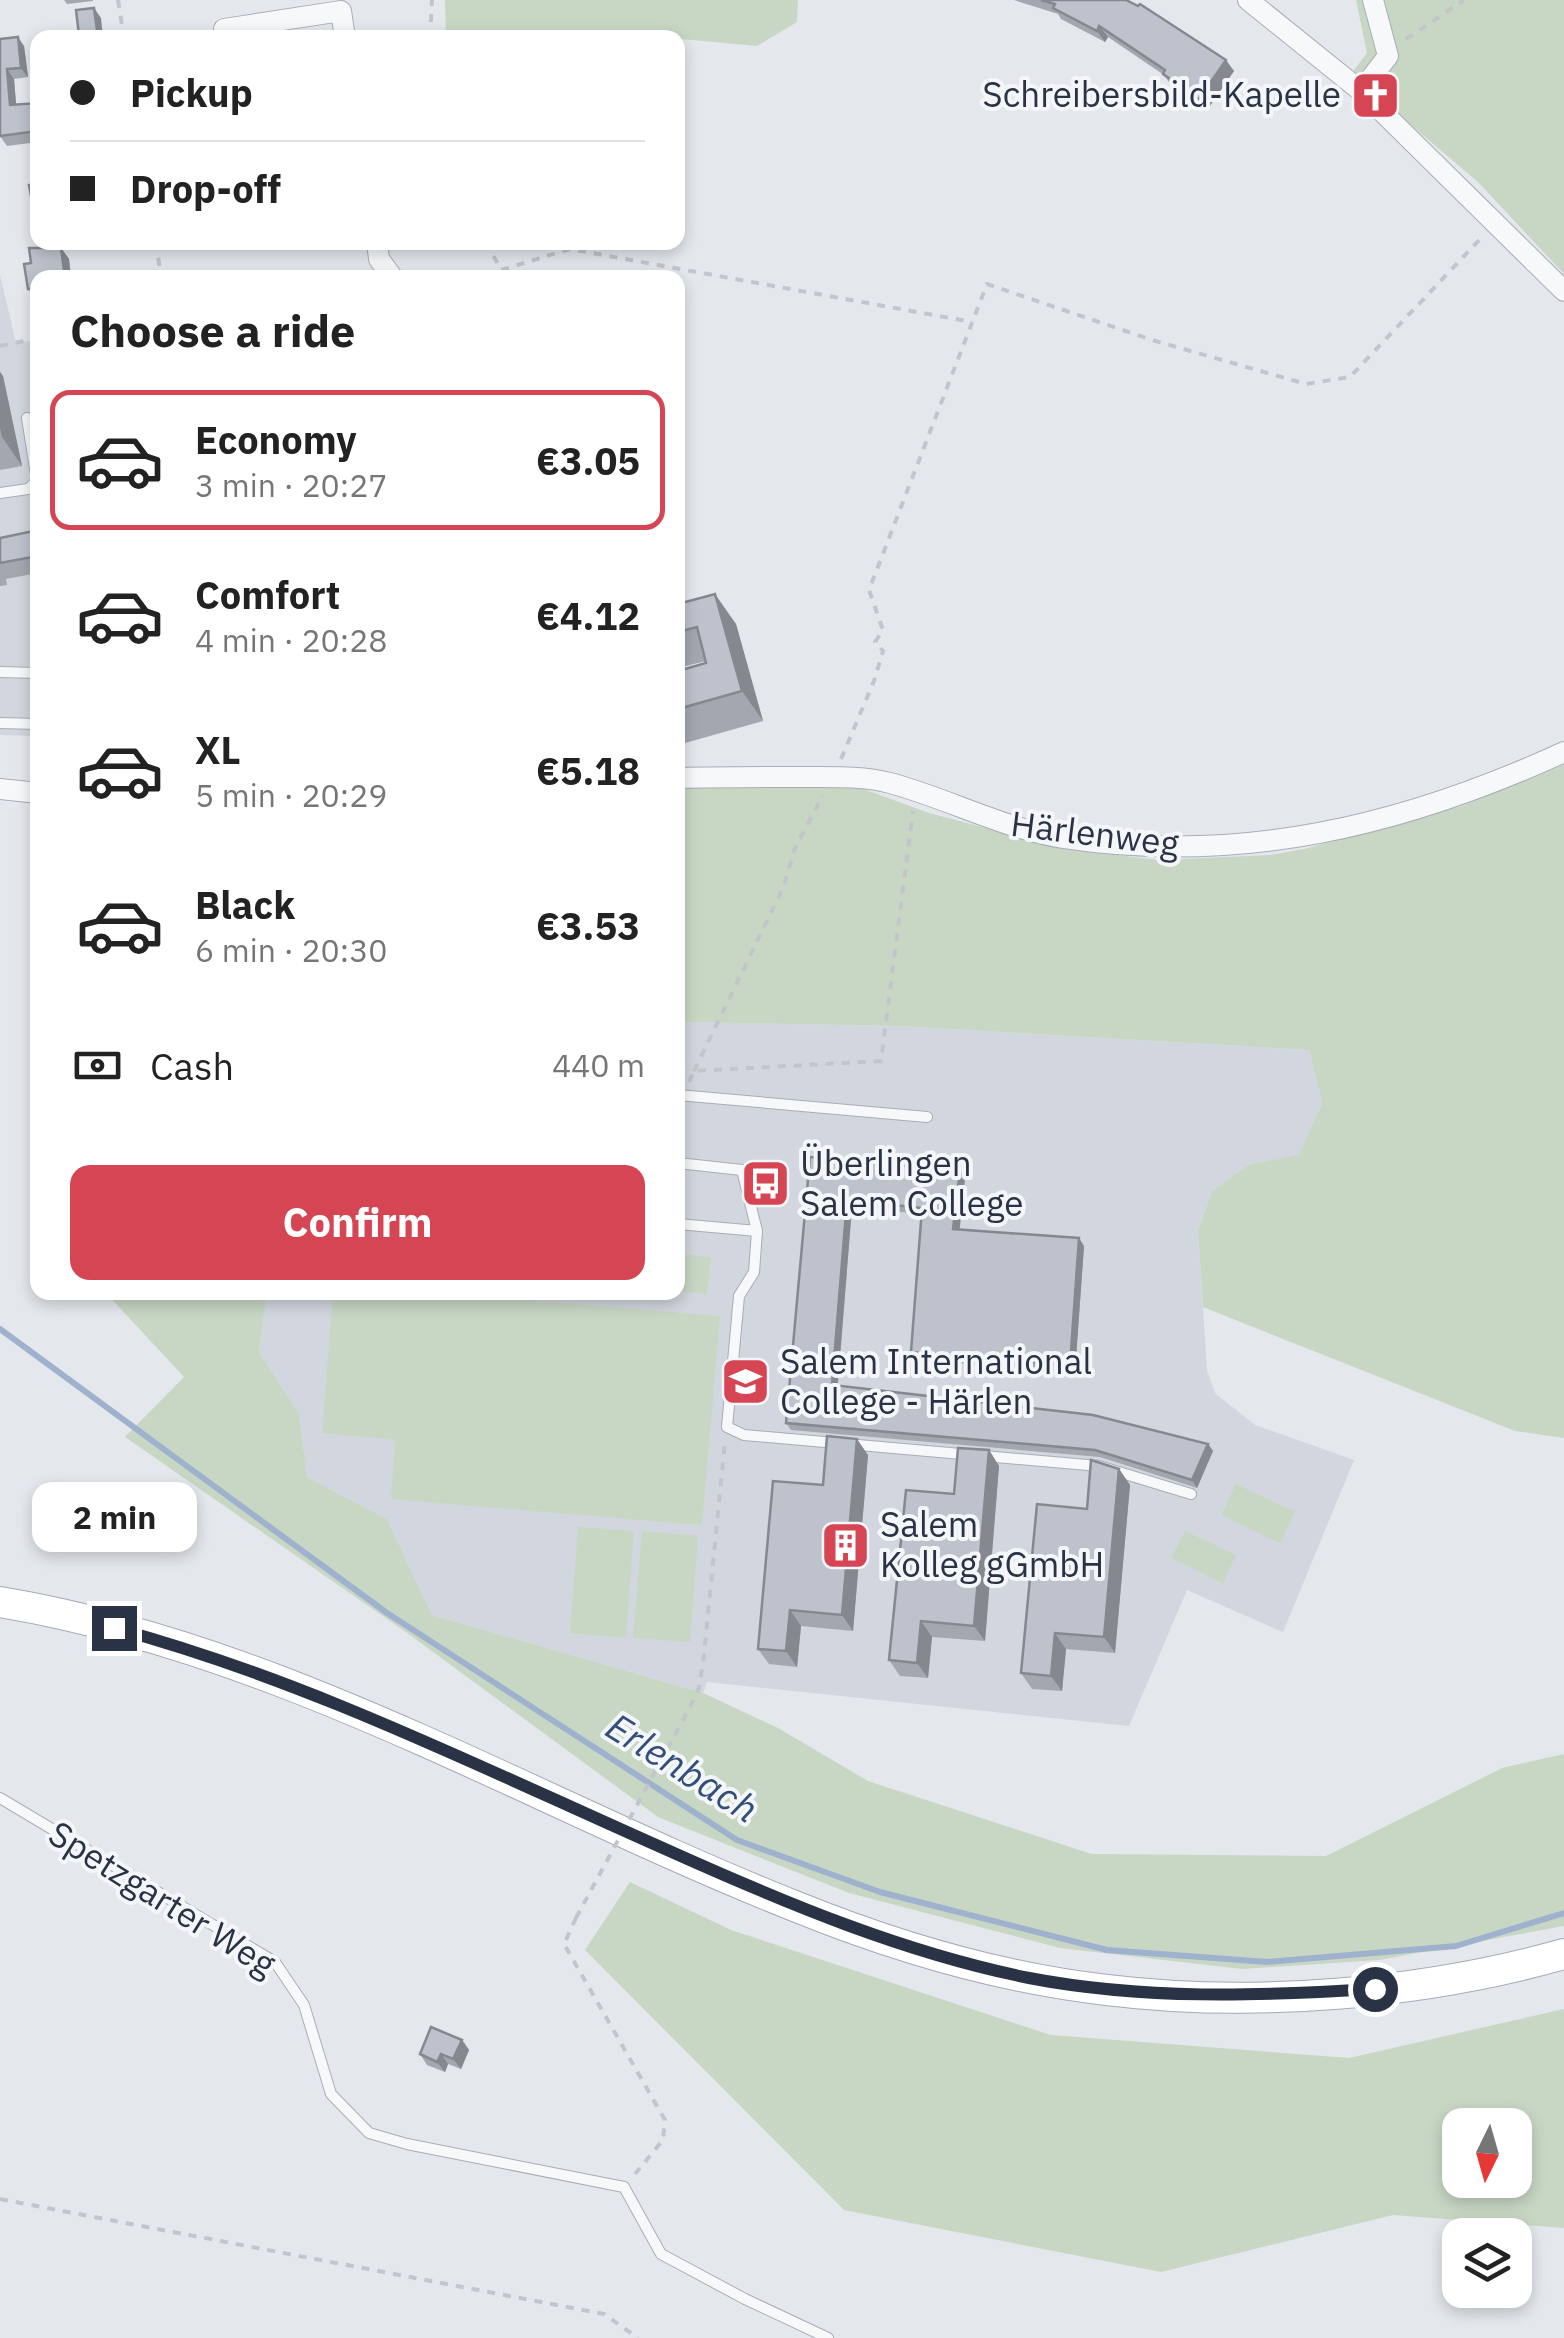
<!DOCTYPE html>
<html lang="en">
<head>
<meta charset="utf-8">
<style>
	body { margin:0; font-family:"IBM Plex Sans",sans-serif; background:#f2f2f2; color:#222; height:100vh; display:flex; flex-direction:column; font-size:38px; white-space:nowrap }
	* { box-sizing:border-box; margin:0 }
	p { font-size:32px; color:#767676 }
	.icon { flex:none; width:55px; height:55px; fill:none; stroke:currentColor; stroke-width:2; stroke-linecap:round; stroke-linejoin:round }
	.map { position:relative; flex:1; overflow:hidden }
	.side { position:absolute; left:30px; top:270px; width:655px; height:1030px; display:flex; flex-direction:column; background:#fff; border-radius:20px; box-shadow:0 5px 15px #0003 }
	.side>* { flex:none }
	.top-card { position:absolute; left:30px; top:30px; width:655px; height:220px; border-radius:20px; box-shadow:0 5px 15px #0003; display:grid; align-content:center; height:220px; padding:0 40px; background:#fff }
	.needle { width:65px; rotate:185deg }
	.fabs { position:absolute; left:1442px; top:2108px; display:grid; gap:20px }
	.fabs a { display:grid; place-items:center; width:90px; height:90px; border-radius:20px; background:#fff; box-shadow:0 5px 15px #0003; font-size:50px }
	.end { position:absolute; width:45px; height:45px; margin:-22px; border:12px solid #2a3346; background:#fff; box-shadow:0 0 0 5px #fff }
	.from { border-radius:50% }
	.bubble { position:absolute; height:70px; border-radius:20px; background:#fff; box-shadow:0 5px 15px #0003; font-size:32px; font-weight:800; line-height:70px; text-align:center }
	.top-card b { display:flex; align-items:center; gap:35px; height:95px; font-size:38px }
	.top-card b+b { border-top:2px solid #e0e0e0 }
	.top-card i { width:25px; height:25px; background:#222 }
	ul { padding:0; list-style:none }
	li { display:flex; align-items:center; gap:30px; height:140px; margin:0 20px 15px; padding:0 20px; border:5px solid transparent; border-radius:20px }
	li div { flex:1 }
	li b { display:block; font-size:38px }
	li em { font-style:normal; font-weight:800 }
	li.active { border-color:#d54553 }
	li>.icon { width:90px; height:90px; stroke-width:1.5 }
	h2 { padding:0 40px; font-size:45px; line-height:120px }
	.pay { display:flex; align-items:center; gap:25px; height:110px; padding:0 40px; font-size:38px }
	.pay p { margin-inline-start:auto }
	.primary-button { display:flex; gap:20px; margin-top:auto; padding:20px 40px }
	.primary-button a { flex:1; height:115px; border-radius:20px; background:#d54553; color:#fff; font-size:40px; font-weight:800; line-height:115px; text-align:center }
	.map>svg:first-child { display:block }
</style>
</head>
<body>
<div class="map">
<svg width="1564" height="2338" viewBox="0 0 1564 2338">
	<rect width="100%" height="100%" fill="#e4e7ec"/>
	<g fill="#d2d6de">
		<path d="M0,275L16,343L37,340V736L0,735Z"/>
		<path d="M678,1022L898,1026L1309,1050L1322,1103L1299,1156L1248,1165L1212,1191L1198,1231L1207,1370L1215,1393L1255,1425L1354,1460L1283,1632L1187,1590L1129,1726L707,1682L703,1693L432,1615L387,1519L307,1477L299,1413L259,1352L267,1293L678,1292Z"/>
	</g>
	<g fill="#c8d7c4" fill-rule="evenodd">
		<path d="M445,0H798L797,22L757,46L594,31L575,37H446Z"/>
		<path d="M1356,0H1564V274L1478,182L1351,74L1367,53Z"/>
		<path d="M1564,764V1438L1515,1431L1203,1307L1198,1231L1212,1191L1248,1165L1299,1155L1322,1103L1309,1050L898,1026L678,1022V788L858,787L929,813L1065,849L1159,860L1270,855L1304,849L1462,806Z"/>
		<path d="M678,1254L711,1257L707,1294L678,1291Z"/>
		<path d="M106,1293H267L259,1352L299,1413L307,1477L387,1519L432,1615L703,1693L778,1728L868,1781L1092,1854L1326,1856L1502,1768L1564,1754V1926L1379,1960L1242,1969L1060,1948L849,1893L658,1817L410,1635L125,1437L184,1377Z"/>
		<path d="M333,1293H436L720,1316L702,1525L391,1499L395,1440L322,1433Z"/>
		<path d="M1236,1484L1295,1512L1280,1543L1221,1515Z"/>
		<path d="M578,1527L634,1531L626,1638L570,1633Z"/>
		<path d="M642,1531L698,1536L690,1642L633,1638Z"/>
		<path d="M1185,1531L1236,1555L1223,1583L1171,1558Z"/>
		<path d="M630,1882L731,1930L1051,2035L1349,2058L1564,2009V2228L1393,2215L1161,2272L844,2210L585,1950ZM1460,2125H1515V2180H1460Z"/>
	</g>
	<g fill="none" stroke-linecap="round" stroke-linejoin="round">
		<path stroke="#9eb2cd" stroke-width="6" d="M0,1329L387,1613L737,1840L880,1892L1107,1950L1267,1962L1456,1946L1564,1913"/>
		<defs>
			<g id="service">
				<path d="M0,493L28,489L37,481L27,418"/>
				<path d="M0,672L38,673"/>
				<path d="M0,723L38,724"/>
				<path d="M678,1095L927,1117"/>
				<path d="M678,1163L742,1170L757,1231L754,1272L739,1296L727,1427L744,1435L1099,1466L1191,1494"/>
				<path d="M678,1224L757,1231"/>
				<path d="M0,1798L275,1962L304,2005L331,2094L369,2133L407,2144L624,2187L661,2254L745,2299L828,2338"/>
			</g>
			<g id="minor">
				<path d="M1248,0L1361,91L1564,291"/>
				<path d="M225,38L224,29L341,11L345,38"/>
				<path d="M1361,91L1388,56L1373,0"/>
				<path d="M377,242L379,259L393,278"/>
				<path d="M678,778C721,777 764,777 807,777C833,777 864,776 890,783C949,799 1002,828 1063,838C1240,865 1403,826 1564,752"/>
				<path d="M0,789L38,793"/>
			</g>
			<path id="primary" d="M0,1602C283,1649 534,1803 797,1907C896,1947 1001,1978 1107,1990C1253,2008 1422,1994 1564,1954"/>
		</defs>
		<use href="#service" stroke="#a8adb7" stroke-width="12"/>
		<use href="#minor" stroke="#a8adb7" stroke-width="22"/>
		<use href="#primary" stroke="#a2aab9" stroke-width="32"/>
		<g stroke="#c2c5cb" stroke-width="4" stroke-dasharray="8 8" stroke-linecap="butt">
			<path d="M118,0L124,38"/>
			<path d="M172,38L207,32"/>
			<path d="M430,38L432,0"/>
			<path d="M1406,39L1464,0"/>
			<path d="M156,242L161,278"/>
			<path d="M486,242L501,270L570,249L972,322"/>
			<path d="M0,346L38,338"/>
			<path d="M841,759L874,681L883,651L875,642L883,630L869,590L987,284L1152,340L1306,384L1350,377L1482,237"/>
			<path d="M694,1071L783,888L795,848L823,795"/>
			<path d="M689,1082L694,1071L881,1061L913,811"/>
			<path d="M678,1134L680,1110"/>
			<path d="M690,1707L699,1688L704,1655L725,1442"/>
			<path d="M576,1918L564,1944L665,2120L663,2140L635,2174"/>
			<path d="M0,2199L604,2314L638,2338"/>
		</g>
		<use href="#service" stroke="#f7f8fa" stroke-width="10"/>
		<use href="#minor" stroke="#f7f8fa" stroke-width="20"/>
		<use href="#primary" stroke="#fff" stroke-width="30"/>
		<path stroke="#c2c5cb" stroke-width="4" stroke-dasharray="8 8" stroke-linecap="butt" d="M576,1918L690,1707"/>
	</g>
	<g fill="#a3a7af">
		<path d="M64,0H93V1L67,4Z"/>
		<path d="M1014,0H1126L1234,71L1207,110L1171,85L1164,75L1108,37L1105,42L1061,19L1058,14Z"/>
		<path d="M0,39L24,46L28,77L14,79L16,104L38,103V142L7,146L0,136Z"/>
		<path d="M29,248H61L69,259L71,278H38V299H35L28,289L24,264L31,263Z"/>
		<path d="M0,372L3,376L22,466L0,470Z"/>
		<path d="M38,530V573L6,579L7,585L0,586V538Z"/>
		<path d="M678,604L736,624L763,721L678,745V671L706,663V661L678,668Z"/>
		<path d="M810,1157L960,1171L965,1178L959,1229L1084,1246L1075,1372L916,1360L911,1352L921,1214L852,1207L838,1385L1208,1444L1213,1451L1197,1488L1100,1457L791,1430L786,1423Z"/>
		<path d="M989,1450L999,1466L985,1641L932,1637L928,1678L900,1676L889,1660L954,1494Z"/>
		<path d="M868,1455L853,1631L801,1626L797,1667L769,1664L758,1649L823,1485Z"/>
		<path d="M1119,1469L1130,1485L1115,1653L1066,1649L1062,1691L1032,1689L1021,1673L1087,1509Z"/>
		<path d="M462,2040L469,2050L461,2069L448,2064L445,2072L427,2065L420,2054Z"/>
	</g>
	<g fill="#85888f">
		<path d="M94,8L101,18L103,38H98Z"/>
		<path d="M1099,26L1108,37L1105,42L1097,31Z"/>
		<path d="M18,37L24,46L28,77L21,68Z"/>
		<path d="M1226,60L1234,71L1207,110L1199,99Z"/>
		<path d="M7,69L14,79L17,115L10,105Z"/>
		<path d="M61,248L69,259L71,278H65Z"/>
		<path d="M0,372L3,376L22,466L2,437L0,428Z"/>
		<path d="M715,594L736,624L763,721L742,691Z"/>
		<path d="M960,1171L965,1178L959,1236L953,1229Z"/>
		<path d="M847,1200L852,1207L837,1392L832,1385Z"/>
		<path d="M1079,1238L1084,1246L1075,1372L1070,1365Z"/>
		<path d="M857,1439L868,1455L853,1631L842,1615Z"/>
		<path d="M1208,1444L1213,1451L1197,1488L1192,1480Z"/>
		<path d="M989,1450L999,1466L985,1641L974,1626Z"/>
		<path d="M1119,1469L1130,1485L1115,1653L1104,1637Z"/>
		<path d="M790,1610L801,1626L797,1667L786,1651Z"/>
		<path d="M921,1621L932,1637L928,1678L917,1663Z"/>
		<path d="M1055,1633L1066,1649L1062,1691L1051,1676Z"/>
		<path d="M462,2040L469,2050L461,2069L453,2059Z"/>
		<path d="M441,2054L448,2064L445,2072L437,2062Z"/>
	</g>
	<g fill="#bec2cc" stroke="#85888f" stroke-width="2.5">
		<path d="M1041,0H1126L1138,6L1140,4L1226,60L1199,99L1163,74L1165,70L1099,26L1097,31L1053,8L1055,4Z"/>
		<path d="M94,8L98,38H66L79,35L76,10Z"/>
		<path d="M18,37L21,68L7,69L10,105L38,103V131L0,136V39Z"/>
		<path d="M38,184V205L33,206L29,185Z"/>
		<path d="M29,248H61L65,278H38V287L28,289L24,264L31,263Z"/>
		<path d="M38,530V556L0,563V538Z"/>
		<path d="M715,594L742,691L678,709V671L706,663L697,627L678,632V604Z"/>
		<path d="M810,1157L960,1171L953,1229L1079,1238L1070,1365L911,1352L922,1208L847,1200L832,1385L1093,1415L1208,1444L1192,1480L1095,1450L786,1423Z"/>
		<path d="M827,1436L857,1439L842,1615L790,1610L786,1651L758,1649L773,1481L823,1485Z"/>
		<path d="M958,1448L989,1450L974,1626L921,1621L917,1663L889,1660L906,1490L954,1494Z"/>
		<path d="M1091,1460L1119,1469L1104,1637L1055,1633L1051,1676L1021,1673L1037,1504L1087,1509Z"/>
		<path d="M431,2027L462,2040L453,2059L441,2054L437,2062L420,2054Z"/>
	</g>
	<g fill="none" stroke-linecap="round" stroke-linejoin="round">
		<path stroke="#2a3346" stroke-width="12" d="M114,1628C308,1680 490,1772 674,1853C788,1904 905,1953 1029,1978C1144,2000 1259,1996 1375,1989"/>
	</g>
	<defs>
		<symbol id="church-square" viewBox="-11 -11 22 22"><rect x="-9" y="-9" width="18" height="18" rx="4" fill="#d54553" stroke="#f4f6f9"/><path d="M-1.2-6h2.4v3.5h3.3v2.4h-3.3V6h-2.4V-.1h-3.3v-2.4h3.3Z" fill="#fff"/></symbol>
		<symbol id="bus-square" viewBox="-11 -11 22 22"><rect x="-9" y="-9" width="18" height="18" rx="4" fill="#d54553" stroke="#f4f6f9"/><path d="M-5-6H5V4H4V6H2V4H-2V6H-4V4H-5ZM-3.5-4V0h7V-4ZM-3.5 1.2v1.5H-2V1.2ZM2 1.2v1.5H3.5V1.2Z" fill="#fff"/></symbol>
		<symbol id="school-square" viewBox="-11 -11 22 22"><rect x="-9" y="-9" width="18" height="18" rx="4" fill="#d54553" stroke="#f4f6f9"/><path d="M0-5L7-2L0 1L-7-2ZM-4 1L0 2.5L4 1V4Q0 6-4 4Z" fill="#fff"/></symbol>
		<symbol id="building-square" viewBox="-11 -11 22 22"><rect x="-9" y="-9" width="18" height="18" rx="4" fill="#d54553" stroke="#f4f6f9"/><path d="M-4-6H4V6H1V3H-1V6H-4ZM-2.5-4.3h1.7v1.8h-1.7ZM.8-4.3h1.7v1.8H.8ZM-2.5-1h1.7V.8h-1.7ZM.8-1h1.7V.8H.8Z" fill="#fff"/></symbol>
	</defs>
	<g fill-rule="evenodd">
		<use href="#church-square" x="1348" y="68" width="55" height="55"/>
		<use href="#bus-square" x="738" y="1156" width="55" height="55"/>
		<use href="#school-square" x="718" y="1354" width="55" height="55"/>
		<use href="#building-square" x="818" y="1518" width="55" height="55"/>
	</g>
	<g text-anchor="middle" stroke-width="8" stroke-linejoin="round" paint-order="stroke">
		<g font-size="35" fill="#2a3346" stroke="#f4f6f9" text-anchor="start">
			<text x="1341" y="107" text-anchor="end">Schreibersbild-Kapelle</text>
			<text x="800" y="1176">Überlingen<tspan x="800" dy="40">Salem College</tspan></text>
			<text x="780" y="1374">Salem International<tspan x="780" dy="40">College - Härlen</tspan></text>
			<text x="880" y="1537">Salem<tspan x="880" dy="40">Kolleg gGmbH</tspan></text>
		</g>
		<g font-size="35" fill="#2a3346" stroke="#f4f6f9">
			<text transform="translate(1095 834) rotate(7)" y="12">Härlenweg</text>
			<text transform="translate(162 1899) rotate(32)" y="12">Spetzgarter Weg</text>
		</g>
		<g font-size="38" font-style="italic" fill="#324f7c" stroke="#f4f6f9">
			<text transform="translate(682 1768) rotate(32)" y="13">Erlenbach</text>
		</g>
	</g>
</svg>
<div class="fabs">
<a><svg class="needle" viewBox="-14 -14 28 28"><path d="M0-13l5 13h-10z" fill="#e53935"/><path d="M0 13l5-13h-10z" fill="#767676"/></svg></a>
<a><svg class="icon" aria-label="layers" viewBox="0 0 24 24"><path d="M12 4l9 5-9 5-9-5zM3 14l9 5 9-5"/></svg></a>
</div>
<i class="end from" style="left:1375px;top:1989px"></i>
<i class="end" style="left:114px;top:1628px"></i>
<div class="bubble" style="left:32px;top:1482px;width:165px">2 min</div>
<div class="top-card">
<b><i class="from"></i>Pickup</b>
<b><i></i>Drop-off</b>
</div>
<section class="side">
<h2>Choose a ride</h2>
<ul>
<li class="active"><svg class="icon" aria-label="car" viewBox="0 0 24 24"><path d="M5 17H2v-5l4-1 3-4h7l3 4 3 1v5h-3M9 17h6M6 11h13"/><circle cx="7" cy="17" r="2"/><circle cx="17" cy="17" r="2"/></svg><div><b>Economy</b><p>3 min · 20:27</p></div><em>€3.05</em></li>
<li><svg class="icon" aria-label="car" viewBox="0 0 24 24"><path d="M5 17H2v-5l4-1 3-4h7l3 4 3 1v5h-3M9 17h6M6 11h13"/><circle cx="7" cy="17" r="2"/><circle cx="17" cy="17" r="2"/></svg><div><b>Comfort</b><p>4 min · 20:28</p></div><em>€4.12</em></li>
<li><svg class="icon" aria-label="car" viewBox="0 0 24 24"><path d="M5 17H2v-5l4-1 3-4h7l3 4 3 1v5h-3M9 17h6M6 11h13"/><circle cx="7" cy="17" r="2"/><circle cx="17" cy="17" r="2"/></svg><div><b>XL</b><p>5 min · 20:29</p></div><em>€5.18</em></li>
<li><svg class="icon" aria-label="car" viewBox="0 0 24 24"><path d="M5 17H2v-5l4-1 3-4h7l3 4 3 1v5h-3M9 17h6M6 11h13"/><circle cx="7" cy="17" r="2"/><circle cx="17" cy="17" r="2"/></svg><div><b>Black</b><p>6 min · 20:30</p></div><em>€3.53</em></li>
</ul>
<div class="pay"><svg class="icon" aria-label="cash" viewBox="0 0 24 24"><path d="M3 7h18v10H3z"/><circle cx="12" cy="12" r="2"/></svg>Cash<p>440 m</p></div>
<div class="primary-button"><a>Confirm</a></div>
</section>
</div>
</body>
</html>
